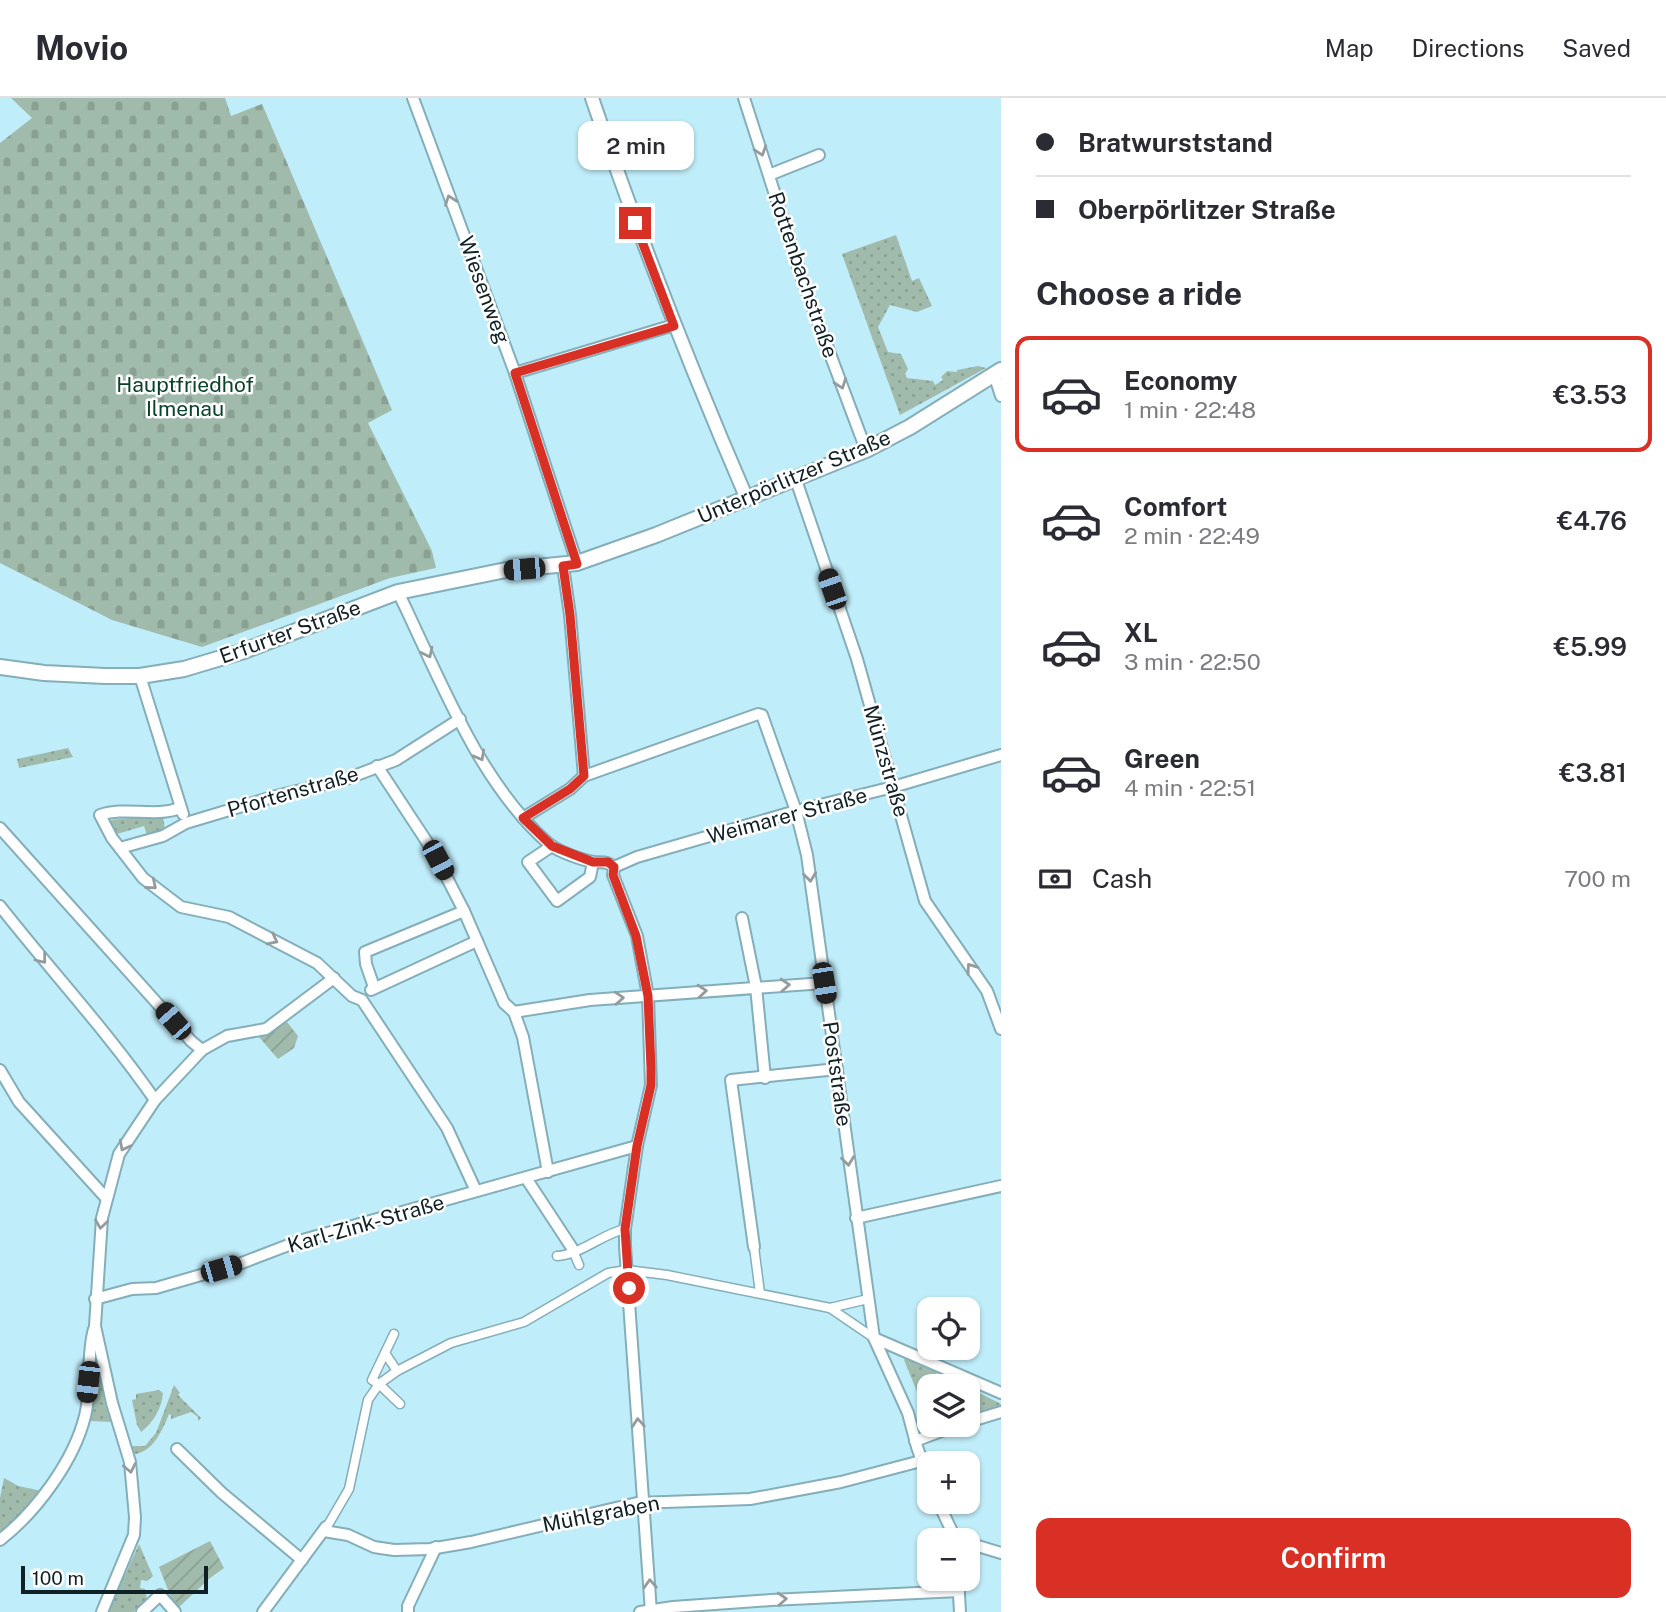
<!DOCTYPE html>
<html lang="en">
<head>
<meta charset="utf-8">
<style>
	body { margin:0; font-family:"Public Sans",sans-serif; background:#f7f7f7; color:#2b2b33; height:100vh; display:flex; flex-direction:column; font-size:26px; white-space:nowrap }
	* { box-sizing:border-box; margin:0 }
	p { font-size:23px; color:#7c7c81 }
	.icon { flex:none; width:38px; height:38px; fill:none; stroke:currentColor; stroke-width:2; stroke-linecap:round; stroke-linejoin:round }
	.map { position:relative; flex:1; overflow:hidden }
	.drawer { display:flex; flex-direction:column; background:#fff; width:665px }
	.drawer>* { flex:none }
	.guide { display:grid; align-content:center; height:154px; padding:0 35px; background:#fff }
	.buttons { position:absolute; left:917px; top:1199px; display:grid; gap:14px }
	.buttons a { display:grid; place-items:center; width:63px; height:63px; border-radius:14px; background:#fff; box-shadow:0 2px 5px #0004; font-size:35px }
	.scale { position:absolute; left:21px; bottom:18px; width:187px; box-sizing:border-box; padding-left:7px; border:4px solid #102126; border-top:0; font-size:19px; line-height:24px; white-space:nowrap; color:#102126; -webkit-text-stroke:5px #fff; paint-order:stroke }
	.end { position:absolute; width:32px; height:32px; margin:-16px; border:9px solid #d93025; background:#fff; box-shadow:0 0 0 4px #fff }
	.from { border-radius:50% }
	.bubble { position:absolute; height:49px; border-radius:14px; background:#fff; box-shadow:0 2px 5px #0004; font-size:23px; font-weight:600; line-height:49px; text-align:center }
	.car { position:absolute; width:21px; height:42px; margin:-21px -10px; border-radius:9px; box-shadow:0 0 5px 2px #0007; background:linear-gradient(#222 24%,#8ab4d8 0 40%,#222 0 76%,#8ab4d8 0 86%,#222 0) }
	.guide b { display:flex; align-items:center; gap:24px; height:66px; font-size:26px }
	.guide b+b { border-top:2px solid #e1e1e2 }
	.guide i { width:18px; height:18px; background:#2b2b33 }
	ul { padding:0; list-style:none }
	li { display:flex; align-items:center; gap:21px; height:116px; margin:0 14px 10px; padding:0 21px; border:4px solid transparent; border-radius:14px }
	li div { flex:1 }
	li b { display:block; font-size:26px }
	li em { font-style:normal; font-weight:600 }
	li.on { border-color:#d93025 }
	li>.icon { width:63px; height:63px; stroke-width:1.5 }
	h2 { padding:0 35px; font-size:32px; line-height:84px }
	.pay { display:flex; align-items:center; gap:18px; height:77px; padding:0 35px; font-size:26px }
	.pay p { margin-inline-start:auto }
	.primary-button { display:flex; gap:14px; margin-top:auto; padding:14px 35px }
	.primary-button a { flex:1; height:80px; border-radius:14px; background:#d93025; color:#fff; font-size:28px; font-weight:600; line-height:80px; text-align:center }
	header { display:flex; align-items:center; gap:42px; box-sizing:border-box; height:98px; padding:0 35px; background:#fff; border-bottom:2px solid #e1e1e2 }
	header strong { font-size:33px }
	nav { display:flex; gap:38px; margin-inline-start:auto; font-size:24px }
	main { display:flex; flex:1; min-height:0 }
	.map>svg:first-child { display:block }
</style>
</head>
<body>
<header>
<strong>Movio</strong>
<nav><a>Map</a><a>Directions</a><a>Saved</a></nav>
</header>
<main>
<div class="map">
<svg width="1001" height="1514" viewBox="0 0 1001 1514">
	<defs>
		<pattern id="grass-dots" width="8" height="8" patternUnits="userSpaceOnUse" patternTransform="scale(1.75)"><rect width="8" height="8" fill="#a0bbab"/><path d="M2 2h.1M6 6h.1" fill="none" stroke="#89a093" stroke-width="1.8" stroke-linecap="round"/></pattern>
		<pattern id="cemetery-stones" width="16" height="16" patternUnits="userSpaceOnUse" patternTransform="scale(1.75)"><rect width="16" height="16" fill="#a0bbab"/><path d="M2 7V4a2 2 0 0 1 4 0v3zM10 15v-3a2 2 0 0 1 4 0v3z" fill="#89a093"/></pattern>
		<pattern id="garden-furrows" width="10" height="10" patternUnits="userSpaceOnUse" patternTransform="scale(1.75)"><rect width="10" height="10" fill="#a0bbab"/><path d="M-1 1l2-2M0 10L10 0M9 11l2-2" fill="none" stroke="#89a093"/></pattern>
	</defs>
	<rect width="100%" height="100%" fill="#c0edfa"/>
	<g fill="url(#grass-dots)">
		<path d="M896,137L912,183L919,180L932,208L917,214L890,207L878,229L888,254L901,256L908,271L905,276L907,280L933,283L935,287L943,282L941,279L947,273L957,274V272L978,268L986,270L900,317L842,156Z"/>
		<path d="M68,650L73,659L19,670L17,661Z"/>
		<path d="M151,718H163L165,732L147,737L144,728L117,736L108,723C122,719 136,721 151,718Z"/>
		<path d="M95,1245L105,1306L111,1324L90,1323Z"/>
		<path d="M906,1259L937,1274L924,1303L920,1301L904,1262Z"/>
		<path d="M174,1287L180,1295L178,1297L201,1320L198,1323V1319L191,1314L171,1321V1317L169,1316C163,1331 153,1354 135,1356L132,1348H145L156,1335Z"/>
		<path d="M970,1290L1001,1306L999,1310L968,1317Z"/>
		<path d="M159,1292L163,1295C162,1310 153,1325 141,1334L137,1327L132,1302L136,1301V1296Z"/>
		<path d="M4,1380L18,1388L42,1393L33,1406L0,1437V1400Z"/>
		<path d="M139,1446L153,1478L147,1483L141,1482L140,1490L145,1491L147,1501L134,1514H108Z"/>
	</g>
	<path fill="url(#cemetery-stones)" d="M11,0H225L231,18L262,6L392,312L368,325L432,453L436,470L390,480L202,549L112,522L0,465V45L32,20Z"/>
	<g fill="url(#garden-furrows)">
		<path d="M287,924L298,938L294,950L278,961L259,939Z"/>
		<path d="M210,1443L224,1470L210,1480L178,1510L170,1497L159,1469Z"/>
	</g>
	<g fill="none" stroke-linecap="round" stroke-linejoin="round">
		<defs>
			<g id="pedestrian">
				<path d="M754,1149L760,1195"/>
				<path d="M572,1150L579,1167"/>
				<path d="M557,1158C580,1157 602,1136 625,1131"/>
				<path d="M830,1210L868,1201"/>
				<path d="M394,1236L372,1282L379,1286L400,1306"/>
				<path d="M385,1255L397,1273"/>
				<path d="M328,1427L349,1391L368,1302L379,1286L397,1273L451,1245L524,1224L608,1175L627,1172L667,1177L830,1210L874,1240"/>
			</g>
			<g id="minor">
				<path d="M413,0L515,275L577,465"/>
				<path d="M744,0L802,181L866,352"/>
				<path d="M769,77L819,57"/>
				<path d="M515,275L674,227"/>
				<path d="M994,276L1001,298"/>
				<path d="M796,382L857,561L925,803L987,893L1001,931"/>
				<path d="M563,468L570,517L584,678"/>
				<path d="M398,494C439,578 478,684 549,746C559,754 582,762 594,764C603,765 607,763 614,769"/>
				<path d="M140,578L183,716"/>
				<path d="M377,668L429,747L446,778L464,813L504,905L514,914"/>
				<path d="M180,710C154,720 126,708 100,717L112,740L143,780L181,809L229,819L317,865L352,898L362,902L447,1030L476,1093"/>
				<path d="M523,720L570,691L584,678L758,616L762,617L796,713L807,757L874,1240L908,1315L917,1349L929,1382"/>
				<path d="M0,730L191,943L202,952"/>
				<path d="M552,748L528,764L557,803L590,779L593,764"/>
				<path d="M120,750L163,738L186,725L276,698L346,681L396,662L460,621"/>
				<path d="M614,769L613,777L637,838L648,898L651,987L637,1048L625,1131V1148L651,1514"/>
				<path d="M614,769L637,759L796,713L893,689L1001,657"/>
				<path d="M0,808C51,873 108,934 155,1002"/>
				<path d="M742,820L756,889L765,980"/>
				<path d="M374,889L366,866L365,854L464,813"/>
				<path d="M371,892L477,843"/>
				<path d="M514,914L590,902L824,885"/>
				<path d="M514,914L523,939L548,1074"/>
				<path d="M0,972L19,1004L106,1100"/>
				<path d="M526,1080L572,1150"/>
				<path d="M856,1120L1001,1088"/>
				<path d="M754,1149L731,982L837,971"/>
				<path d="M95,1201L132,1191L156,1190L239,1166L299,1143L637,1048"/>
				<path d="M874,1240L1001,1295"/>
				<path d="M968,1324L1001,1314"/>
				<path d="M915,1343L960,1326"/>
				<path d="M177,1351L222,1395L302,1462"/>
				<path d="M938,1404L956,1442"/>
				<path d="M324,1433L348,1437L374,1449L394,1452L430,1451L471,1444L637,1405L750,1401L841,1384L921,1363"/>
				<path d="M0,1442C36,1414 74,1363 85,1318C92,1290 86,1259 94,1231"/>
				<path d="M968,1445L1001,1455"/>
				<path d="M958,1480L960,1514"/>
				<path d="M102,1514L134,1437L135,1419L130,1364L112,1305L95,1228L102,1120L119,1056L155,1002L202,952L227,938L266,931L334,880"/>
				<path d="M142,1514L160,1497L175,1514"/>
				<path d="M263,1514L326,1429"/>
				<path d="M408,1514V1508L436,1449"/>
				<path d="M640,1514L673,1509L771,1502L959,1493"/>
			</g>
			<path id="tertiary" d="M592,0C638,136 690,269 747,401"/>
			<path id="secondary" d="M0,569L44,575L105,578H140L184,571L241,554L398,494L506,472L577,465L656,437L866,352L910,329L1001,272"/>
		</defs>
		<use href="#pedestrian" stroke="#83aeba" stroke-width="11"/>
		<use href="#minor" stroke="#83aeba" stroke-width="14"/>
		<use href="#tertiary" stroke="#83aeba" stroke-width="16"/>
		<use href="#secondary" stroke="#83aeba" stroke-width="18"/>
		<use href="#pedestrian" stroke="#fff" stroke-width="8"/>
		<use href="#minor" stroke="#fff" stroke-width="10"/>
		<use href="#tertiary" stroke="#fff" stroke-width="12"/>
		<use href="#secondary" stroke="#fff" stroke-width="14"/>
	</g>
	<defs><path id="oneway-chevron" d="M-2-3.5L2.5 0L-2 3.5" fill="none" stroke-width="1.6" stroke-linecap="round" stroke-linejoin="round" transform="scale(1.75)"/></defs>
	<g stroke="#939b9d">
		<use href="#oneway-chevron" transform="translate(761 53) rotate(72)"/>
		<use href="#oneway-chevron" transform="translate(450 102) rotate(-110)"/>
		<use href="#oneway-chevron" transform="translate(841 286) rotate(70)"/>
		<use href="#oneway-chevron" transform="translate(428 555) rotate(64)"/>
		<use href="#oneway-chevron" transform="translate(480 658) rotate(61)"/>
		<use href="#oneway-chevron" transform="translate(810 779) rotate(83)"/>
		<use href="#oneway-chevron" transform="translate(152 787) rotate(40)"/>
		<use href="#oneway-chevron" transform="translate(273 842) rotate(27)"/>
		<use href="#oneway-chevron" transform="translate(42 861) rotate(52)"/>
		<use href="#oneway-chevron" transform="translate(971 870) rotate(-125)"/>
		<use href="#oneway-chevron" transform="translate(785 887) rotate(-3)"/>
		<use href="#oneway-chevron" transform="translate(702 893) rotate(-5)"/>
		<use href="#oneway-chevron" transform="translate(619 900) rotate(-4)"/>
		<use href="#oneway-chevron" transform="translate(124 1048) rotate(118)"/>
		<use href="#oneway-chevron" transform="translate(848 1063) rotate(83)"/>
		<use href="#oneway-chevron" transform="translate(101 1126) rotate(98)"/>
		<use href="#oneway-chevron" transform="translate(638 1325) rotate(-94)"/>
		<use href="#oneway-chevron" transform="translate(130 1370) rotate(79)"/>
		<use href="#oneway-chevron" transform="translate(650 1486) rotate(-93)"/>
		<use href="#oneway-chevron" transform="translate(782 1501) rotate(-3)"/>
	</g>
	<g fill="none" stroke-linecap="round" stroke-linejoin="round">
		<path stroke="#d93025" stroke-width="9" d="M629,1190L625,1131L637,1048L651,987V970L648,898L636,838L613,777L614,769L608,764H593L552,748L523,720L570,691L584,678L570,517L563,468L577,466L515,275L674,228L635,125"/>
	</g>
	<g text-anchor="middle" stroke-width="5" stroke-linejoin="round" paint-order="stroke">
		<g font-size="21" fill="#102126" stroke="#fff">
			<text transform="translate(803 177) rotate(71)" y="7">Rottenbachstraße</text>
			<text transform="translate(484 192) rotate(70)" y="7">Wiesenweg</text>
			<text transform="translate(794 379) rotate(-23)" y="7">Unterpörlitzer Straße</text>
			<text transform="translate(290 534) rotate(-20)" y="7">Erfurter Straße</text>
			<text transform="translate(886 663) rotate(74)" y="7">Münzstraße</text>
			<text transform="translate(293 694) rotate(-16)" y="7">Pfortenstraße</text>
			<text transform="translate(787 718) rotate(-15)" y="7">Weimarer Straße</text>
			<text transform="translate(837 976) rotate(82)" y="7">Poststraße</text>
			<text transform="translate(366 1126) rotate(-16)" y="7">Karl-Zink-Straße</text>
			<text transform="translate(601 1416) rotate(-11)" y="7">Mühlgraben</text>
		</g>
		<g font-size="21" fill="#08432a" stroke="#fff">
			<text x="185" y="294">Hauptfriedhof<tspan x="185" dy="24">Ilmenau</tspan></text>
		</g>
	</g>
</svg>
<div class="buttons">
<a><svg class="icon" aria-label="locate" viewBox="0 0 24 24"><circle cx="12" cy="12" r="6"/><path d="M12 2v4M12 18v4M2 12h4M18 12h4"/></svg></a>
<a><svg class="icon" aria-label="layers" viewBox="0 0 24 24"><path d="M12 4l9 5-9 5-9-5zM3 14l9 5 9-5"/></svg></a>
<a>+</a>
<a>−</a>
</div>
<div class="scale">100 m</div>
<i class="end from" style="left:629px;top:1190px"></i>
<i class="end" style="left:635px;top:125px"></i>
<div class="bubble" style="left:578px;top:23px;width:116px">2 min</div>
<i class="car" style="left:524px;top:471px;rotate:265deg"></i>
<i class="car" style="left:832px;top:491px;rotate:341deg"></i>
<i class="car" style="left:438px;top:762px;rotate:152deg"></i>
<i class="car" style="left:824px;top:885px;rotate:171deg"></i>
<i class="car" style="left:173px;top:923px;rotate:319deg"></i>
<i class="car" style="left:221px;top:1171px;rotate:74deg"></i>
<i class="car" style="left:88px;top:1284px;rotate:186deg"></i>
</div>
<section class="drawer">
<div class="guide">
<b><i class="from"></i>Bratwurststand</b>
<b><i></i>Oberpörlitzer Straße</b>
</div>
<h2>Choose a ride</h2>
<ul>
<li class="on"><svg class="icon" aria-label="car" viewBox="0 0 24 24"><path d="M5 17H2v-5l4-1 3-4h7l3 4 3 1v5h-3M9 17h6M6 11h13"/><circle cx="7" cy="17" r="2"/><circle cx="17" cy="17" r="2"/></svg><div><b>Economy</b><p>1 min · 22:48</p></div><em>€3.53</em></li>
<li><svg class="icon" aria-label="car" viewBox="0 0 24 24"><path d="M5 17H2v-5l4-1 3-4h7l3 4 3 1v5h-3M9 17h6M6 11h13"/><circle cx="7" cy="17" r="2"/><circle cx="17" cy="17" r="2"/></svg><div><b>Comfort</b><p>2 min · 22:49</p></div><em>€4.76</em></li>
<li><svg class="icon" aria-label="car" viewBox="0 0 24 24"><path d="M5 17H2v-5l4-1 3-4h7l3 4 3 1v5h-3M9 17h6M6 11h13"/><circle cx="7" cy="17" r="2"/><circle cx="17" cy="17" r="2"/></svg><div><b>XL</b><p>3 min · 22:50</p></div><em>€5.99</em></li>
<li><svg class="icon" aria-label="car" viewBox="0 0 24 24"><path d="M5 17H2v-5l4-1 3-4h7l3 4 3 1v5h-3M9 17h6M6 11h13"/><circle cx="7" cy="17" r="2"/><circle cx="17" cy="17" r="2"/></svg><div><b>Green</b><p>4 min · 22:51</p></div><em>€3.81</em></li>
</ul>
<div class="pay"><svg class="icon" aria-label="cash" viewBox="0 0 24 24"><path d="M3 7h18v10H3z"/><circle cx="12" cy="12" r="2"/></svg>Cash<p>700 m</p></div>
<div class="primary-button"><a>Confirm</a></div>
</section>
</main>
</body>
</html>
